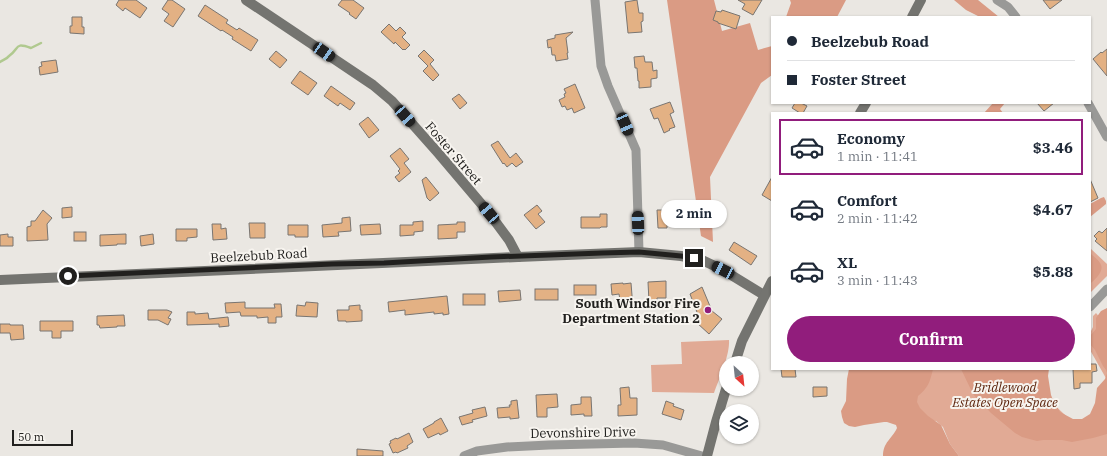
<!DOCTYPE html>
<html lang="en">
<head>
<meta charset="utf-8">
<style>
	body { margin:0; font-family:"IBM Plex Serif",serif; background:#f6f6f7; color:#1f2937; height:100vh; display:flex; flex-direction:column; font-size:15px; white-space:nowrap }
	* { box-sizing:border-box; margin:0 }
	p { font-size:13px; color:#747a83 }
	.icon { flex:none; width:22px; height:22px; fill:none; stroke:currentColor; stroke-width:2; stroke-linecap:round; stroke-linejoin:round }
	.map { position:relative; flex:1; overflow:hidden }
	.panel { position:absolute; left:771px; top:112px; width:320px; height:258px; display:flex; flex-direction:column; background:#fff; border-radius:0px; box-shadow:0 1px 3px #0004 }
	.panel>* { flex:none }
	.hud { position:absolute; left:771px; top:16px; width:320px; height:88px; border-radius:0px; box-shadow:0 1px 3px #0004; display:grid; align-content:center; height:88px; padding:0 16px; background:#fff }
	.needle { width:26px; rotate:153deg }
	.tools { position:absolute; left:719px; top:356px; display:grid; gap:8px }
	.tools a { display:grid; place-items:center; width:40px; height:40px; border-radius:50%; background:#fff; box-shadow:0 1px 3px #0004; font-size:20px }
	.scale { position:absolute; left:12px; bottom:10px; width:61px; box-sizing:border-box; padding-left:4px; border:2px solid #21201e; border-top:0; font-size:11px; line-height:14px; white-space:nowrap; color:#21201e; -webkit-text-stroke:3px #f7f4ef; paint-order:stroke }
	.end { position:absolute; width:18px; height:18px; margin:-9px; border:5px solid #21201e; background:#fff; box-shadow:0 0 0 2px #fff }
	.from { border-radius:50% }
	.bubble { position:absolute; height:28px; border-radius:14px; background:#fff; box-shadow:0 1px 3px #0004; font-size:13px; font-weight:800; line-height:28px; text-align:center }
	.car { position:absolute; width:12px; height:24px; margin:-12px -6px; border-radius:5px; box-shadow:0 0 3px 1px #0007; background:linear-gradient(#222 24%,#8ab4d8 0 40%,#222 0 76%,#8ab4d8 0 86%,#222 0) }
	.hud b { display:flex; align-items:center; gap:14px; height:38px; font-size:15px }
	.hud b+b { border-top:1px solid #e0e1e3 }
	.hud i { width:10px; height:10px; background:#1f2937 }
	ul { padding:7px 0 0; list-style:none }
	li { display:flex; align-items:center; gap:12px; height:56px; margin:0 8px 6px; padding:0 8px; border:2px solid transparent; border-radius:0px }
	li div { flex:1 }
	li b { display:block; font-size:15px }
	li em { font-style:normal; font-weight:800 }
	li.selected { border-color:#911d7c }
	li>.icon { width:36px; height:36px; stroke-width:1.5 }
	.cta { display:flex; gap:8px; margin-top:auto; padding:8px 16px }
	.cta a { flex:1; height:46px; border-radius:24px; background:#911d7c; color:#fff; font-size:16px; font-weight:800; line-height:46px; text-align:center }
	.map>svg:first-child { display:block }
</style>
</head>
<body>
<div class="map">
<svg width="1107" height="456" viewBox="0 0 1107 456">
	<rect width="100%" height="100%" fill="#eae7e2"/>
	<g fill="#e1aa95">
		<path d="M1090,248L1107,264V276L1090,293Z"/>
		<path d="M1096,313L1107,326V380L1090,350V333L1093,327V316Z"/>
		<path d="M729,340C730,355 719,379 714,393L652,392L651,365L682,364L681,342Z"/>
		<path d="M870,369H1016L1080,429L1107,397V456H959L950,444L943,427L936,421L871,417Z"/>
	</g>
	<g fill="#da9b84">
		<path d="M667,0H714L722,31L750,23L758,50L772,46V75L761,83L710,177L713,242L701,236Z"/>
		<path d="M790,0H846L837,17H786L791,3Z"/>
		<path d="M954,0H978L999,17H980L966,10Z"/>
		<path d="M993,103H1005L1000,109L1003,113H984Z"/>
		<path d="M1104,197L1106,201V204L1090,217V204L1101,198Z"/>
		<path d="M1090,253C1093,256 1100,261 1101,265C1104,272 1094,280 1090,284Z"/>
		<path d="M1107,308V434L1093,438L1072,442L1062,440H1043L1037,441L1022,437L1015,433L991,413L973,394L961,369H1049L1048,376L1051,395L1053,400L1060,412L1073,419H1082L1090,414L1095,403L1097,388L1105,379L1107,373L1106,370L1103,366L1095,350L1090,344V336L1096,329V318L1101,311Z"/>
		<path d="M849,369H933C930,382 928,388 918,396L917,402L920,408L928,416L941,425L950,444L959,456H883C883,442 892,439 897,428L896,425L887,422H884L864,425L855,427L849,426L844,423L842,417L841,411L846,401L847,379Z"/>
	</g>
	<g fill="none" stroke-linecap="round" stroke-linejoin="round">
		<path stroke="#b0c98f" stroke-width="2.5" d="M0,62C3,60 7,59 9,56C20,48 14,42 31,48L41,43"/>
	</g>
	<g fill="#e3b184" stroke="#797571">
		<path d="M119,0H136L147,8L140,18L125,8L123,11L116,5Z"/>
		<path d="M168,0H172L185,9L173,27L164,21L169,14L162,9Z"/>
		<path d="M342,0H353L364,8L356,19L349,14L350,13L338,5Z"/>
		<path d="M637,0L639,13H643V21L641,22L642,32L628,33L625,2Z"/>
		<path d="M738,0H762L753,15L742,9L745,4Z"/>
		<path d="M1043,0H1062L1050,9Z"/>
		<path d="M205,5L228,20L226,23L237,30L239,28L258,40L251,51L232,39L233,37L222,30L221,31L198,16Z"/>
		<path d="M722,10L740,16L736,29L718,23V22L713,20L716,11L721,12Z"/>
		<path d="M72,17H82V27H84V34L70,33V26H72Z"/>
		<path d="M389,24L396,31L400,27L406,33L402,37L410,45L405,50L404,49L403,50L395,42L394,44L381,32Z"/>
		<path d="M573,32L566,38L568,53H567L568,59L556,61L555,55H552L551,47L548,48L547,40L555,38V35Z"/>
		<path d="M1107,49V76L1093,59L1101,52L1102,53Z"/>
		<path d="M424,50L434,60L430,64L439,75L433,81L423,71L428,66L418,56Z"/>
		<path d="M276,51L287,60L280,68L269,59Z"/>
		<path d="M644,56L645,62H652L653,71L657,70V78L651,79V87L639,88V81H638L637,68H635L634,57Z"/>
		<path d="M56,60L58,72L40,75L39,67L42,66L41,62Z"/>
		<path d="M300,71L317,83L308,95L291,83Z"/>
		<path d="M575,84L585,108L574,113L572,108L567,110L565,106L562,107L559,100L565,97L564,94L566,93L564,89Z"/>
		<path d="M331,86L355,103L350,110L340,103L338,106L324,96Z"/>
		<path d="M459,94L467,103L460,109L452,99Z"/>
		<path d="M670,102L674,112L670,114L675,127L669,129L670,130L664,133L658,118L654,119L650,109Z"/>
		<path d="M795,103H801L807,106L803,113H800L792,108Z"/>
		<path d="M1037,103H1054L1044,111Z"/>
		<path d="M368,117L379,130L369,138L359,124Z"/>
		<path d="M498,141L510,158L516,153L523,162L516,167L512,163L507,167L504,163L503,164L491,145Z"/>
		<path d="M400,148L409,159L404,163L411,172L399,182L395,177L400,173L398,171L400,169L390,156Z"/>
		<path d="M426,177L439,193L430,201L427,198L422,180Z"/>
		<path d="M772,177V201L762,195Z"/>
		<path d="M1090,179L1098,198L1090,202Z"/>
		<path d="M537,205L542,211L538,214L545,222L536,229L524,215Z"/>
		<path d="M72,207V217L62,218V208Z"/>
		<path d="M43,210L52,218L47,224L48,240L27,241V227L31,226V221H35Z"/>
		<path d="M657,210H667V214L686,213V223H675V225H667V228H658Z"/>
		<path d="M600,214H607V227H601L600,228H581V217H600Z"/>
		<path d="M350,217L351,231L338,232L339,236L323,237L322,225L342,223V218Z"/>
		<path d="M423,221V231L414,232V235L400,236V225H413V222Z"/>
		<path d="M457,222H465V232H457V238L438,239V225L457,224Z"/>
		<path d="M249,223H265V238H250Z"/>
		<path d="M212,224H221V229L226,228L227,239L213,240Z"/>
		<path d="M380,224L381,234L361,235L360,225Z"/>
		<path d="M288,225H308V237H295V235H288Z"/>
		<path d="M1107,228V251L1095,241L1097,239L1094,236L1099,231L1102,233Z"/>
		<path d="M176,229H197V237L187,238V241H176Z"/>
		<rect x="74" y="232" width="12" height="9"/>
		<path d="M8,234V237H13V246H0V235Z"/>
		<path d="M126,234V244H117V245L100,246V235Z"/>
		<path d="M153,234L154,244L141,246L140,236Z"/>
		<path d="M734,242L757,256L751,265L729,250Z"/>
		<path d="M666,281V298H657V302H649L648,282Z"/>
		<path d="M623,283V284L631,283L633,308L625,309L624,300H620L619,294L612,295L611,284Z"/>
		<rect x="574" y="285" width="22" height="10"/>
		<path d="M702,287L712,311L722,319L709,334L697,323L700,320L690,294Z"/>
		<rect x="535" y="289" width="23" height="11"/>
		<path d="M520,290L521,300L499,302L498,291Z"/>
		<rect x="463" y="294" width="22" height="11"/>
		<path d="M447,296L449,314L443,315V313L434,314V312L405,315V310L389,312L388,302Z"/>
		<path d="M245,302V308H275L274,304H281L282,317H276V323H268V317L257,318V316H241L240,312L226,313L225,303Z"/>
		<path d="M306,302L318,303L317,317L296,316L297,305L305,306Z"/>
		<path d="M360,305V310H362V321L346,322V321H338L337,310H349V306Z"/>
		<path d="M148,310H167L172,312L168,318L171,319L168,325L158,320H148Z"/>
		<path d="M187,312H195V314L208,313L209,319L228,317L229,326L219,327V324L187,325Z"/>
		<path d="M124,315L125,326H117V327L100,328L99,325H97V316Z"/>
		<path d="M40,321H73V331H61V338H52V331H40Z"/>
		<path d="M0,324H10V325H23L24,339L11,340L10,333H0Z"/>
		<path d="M1090,364H1096L1097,371L1092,372V383H1080V388L1074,389L1073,369H1090Z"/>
		<path d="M781,369H795L796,377H782Z"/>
		<path d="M629,387L630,398H637V415L618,416V405H621L620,388Z"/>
		<path d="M813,387H827V396L813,397Z"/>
		<path d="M557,394L558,407L547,408V417H537L536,395Z"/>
		<path d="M581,397H591L592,416H584V414L571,415V405L581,404Z"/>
		<path d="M517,400L519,418L510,419V417L498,418L497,408L510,407L509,405H511V401Z"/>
		<path d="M666,401L674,404L673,406L684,410L681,420L662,414Z"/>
		<path d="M485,407L487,416L472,420L473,422L462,425L459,417L473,413L472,410Z"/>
		<path d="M441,418L448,431L440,435L439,433L428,438L423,429L434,423V422Z"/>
		<path d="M409,433L413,442L407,446L408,448L397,453L396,452L393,453L389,444L391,443L390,441L396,438L397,439Z"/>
		<path d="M357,449L383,451V456H357Z"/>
	</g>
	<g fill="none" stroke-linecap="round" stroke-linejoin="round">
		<g stroke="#999997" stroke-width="9">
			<path d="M595,0L601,66L608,86L636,150L639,252"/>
			<path d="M997,0L1008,7L1016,17"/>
			<path d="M1088,103L1107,137"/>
			<path d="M1090,307L1107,289"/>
			<path d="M464,456L477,451L507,447L549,445L634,443L663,445L702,456"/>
		</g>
		<g stroke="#747470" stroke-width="10">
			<path d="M246,0L373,85L392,101L439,154L489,213L509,240L518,257L639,252L681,256L702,260L723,270L764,295"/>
			<path d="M912,17L921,0"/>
			<path d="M860,113L866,103"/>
			<path d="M0,280L518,257"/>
			<path d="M735,363L742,341L772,281"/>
			<path d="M707,456L716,422L726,389"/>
		</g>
	</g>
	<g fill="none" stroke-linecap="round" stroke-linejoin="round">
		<path stroke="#21201e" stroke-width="5" d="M68,276L332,264L384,263L491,257L602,253L639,252L681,256L694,258"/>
	</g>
	<circle fill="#911d7c" stroke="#f7f4ef" stroke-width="1.5" cx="708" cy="310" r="4"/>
	<g text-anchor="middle" stroke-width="4" stroke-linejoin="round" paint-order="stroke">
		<g font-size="13" fill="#21201e" stroke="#f7f4ef">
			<text transform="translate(454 153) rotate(49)" y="5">Foster Street</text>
			<text transform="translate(259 255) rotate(-3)" y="5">Beelzebub Road</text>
			<text transform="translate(583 432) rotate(-1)" y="5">Devonshire Drive</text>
		</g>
		<g font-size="13" font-weight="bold" fill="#21201e" stroke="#f7f4ef" text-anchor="end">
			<text x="700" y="308">South Windsor Fire<tspan x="700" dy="15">Department Station 2</tspan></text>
		</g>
		<g font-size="13" font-style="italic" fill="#5d250d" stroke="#f7f4ef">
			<text x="1005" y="392">Bridlewood<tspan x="1005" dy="15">Estates Open Space</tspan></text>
		</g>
	</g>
</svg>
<div class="tools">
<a><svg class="needle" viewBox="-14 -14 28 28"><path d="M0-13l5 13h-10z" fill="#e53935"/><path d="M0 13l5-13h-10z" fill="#747a83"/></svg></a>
<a><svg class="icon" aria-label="layers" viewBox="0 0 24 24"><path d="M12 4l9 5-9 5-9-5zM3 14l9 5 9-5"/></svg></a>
</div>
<div class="scale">50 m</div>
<i class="end from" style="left:68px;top:276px"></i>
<i class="end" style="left:694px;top:258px"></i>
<div class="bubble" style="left:661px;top:200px;width:66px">2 min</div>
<i class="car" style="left:324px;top:52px;rotate:124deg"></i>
<i class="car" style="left:405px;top:116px;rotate:139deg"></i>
<i class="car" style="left:625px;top:124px;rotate:157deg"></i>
<i class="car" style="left:489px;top:213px;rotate:320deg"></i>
<i class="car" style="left:638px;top:223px;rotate:358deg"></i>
<i class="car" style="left:723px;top:270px;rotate:296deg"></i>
<div class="hud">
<b><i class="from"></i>Beelzebub Road</b>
<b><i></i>Foster Street</b>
</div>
<section class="panel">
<ul>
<li class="selected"><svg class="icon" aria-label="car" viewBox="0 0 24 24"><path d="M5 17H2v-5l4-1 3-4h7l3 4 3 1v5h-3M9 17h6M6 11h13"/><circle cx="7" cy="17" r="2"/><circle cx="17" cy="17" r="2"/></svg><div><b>Economy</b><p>1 min · 11:41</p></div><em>$3.46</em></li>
<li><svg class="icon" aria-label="car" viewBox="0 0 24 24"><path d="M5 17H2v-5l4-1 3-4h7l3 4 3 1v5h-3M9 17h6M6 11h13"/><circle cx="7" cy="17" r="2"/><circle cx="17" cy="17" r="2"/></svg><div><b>Comfort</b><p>2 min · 11:42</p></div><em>$4.67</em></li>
<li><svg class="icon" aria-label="car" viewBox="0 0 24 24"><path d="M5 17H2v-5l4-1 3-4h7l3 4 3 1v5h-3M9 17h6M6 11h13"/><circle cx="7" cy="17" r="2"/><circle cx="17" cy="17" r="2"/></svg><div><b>XL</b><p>3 min · 11:43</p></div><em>$5.88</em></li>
</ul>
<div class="cta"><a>Confirm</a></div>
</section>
</div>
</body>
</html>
